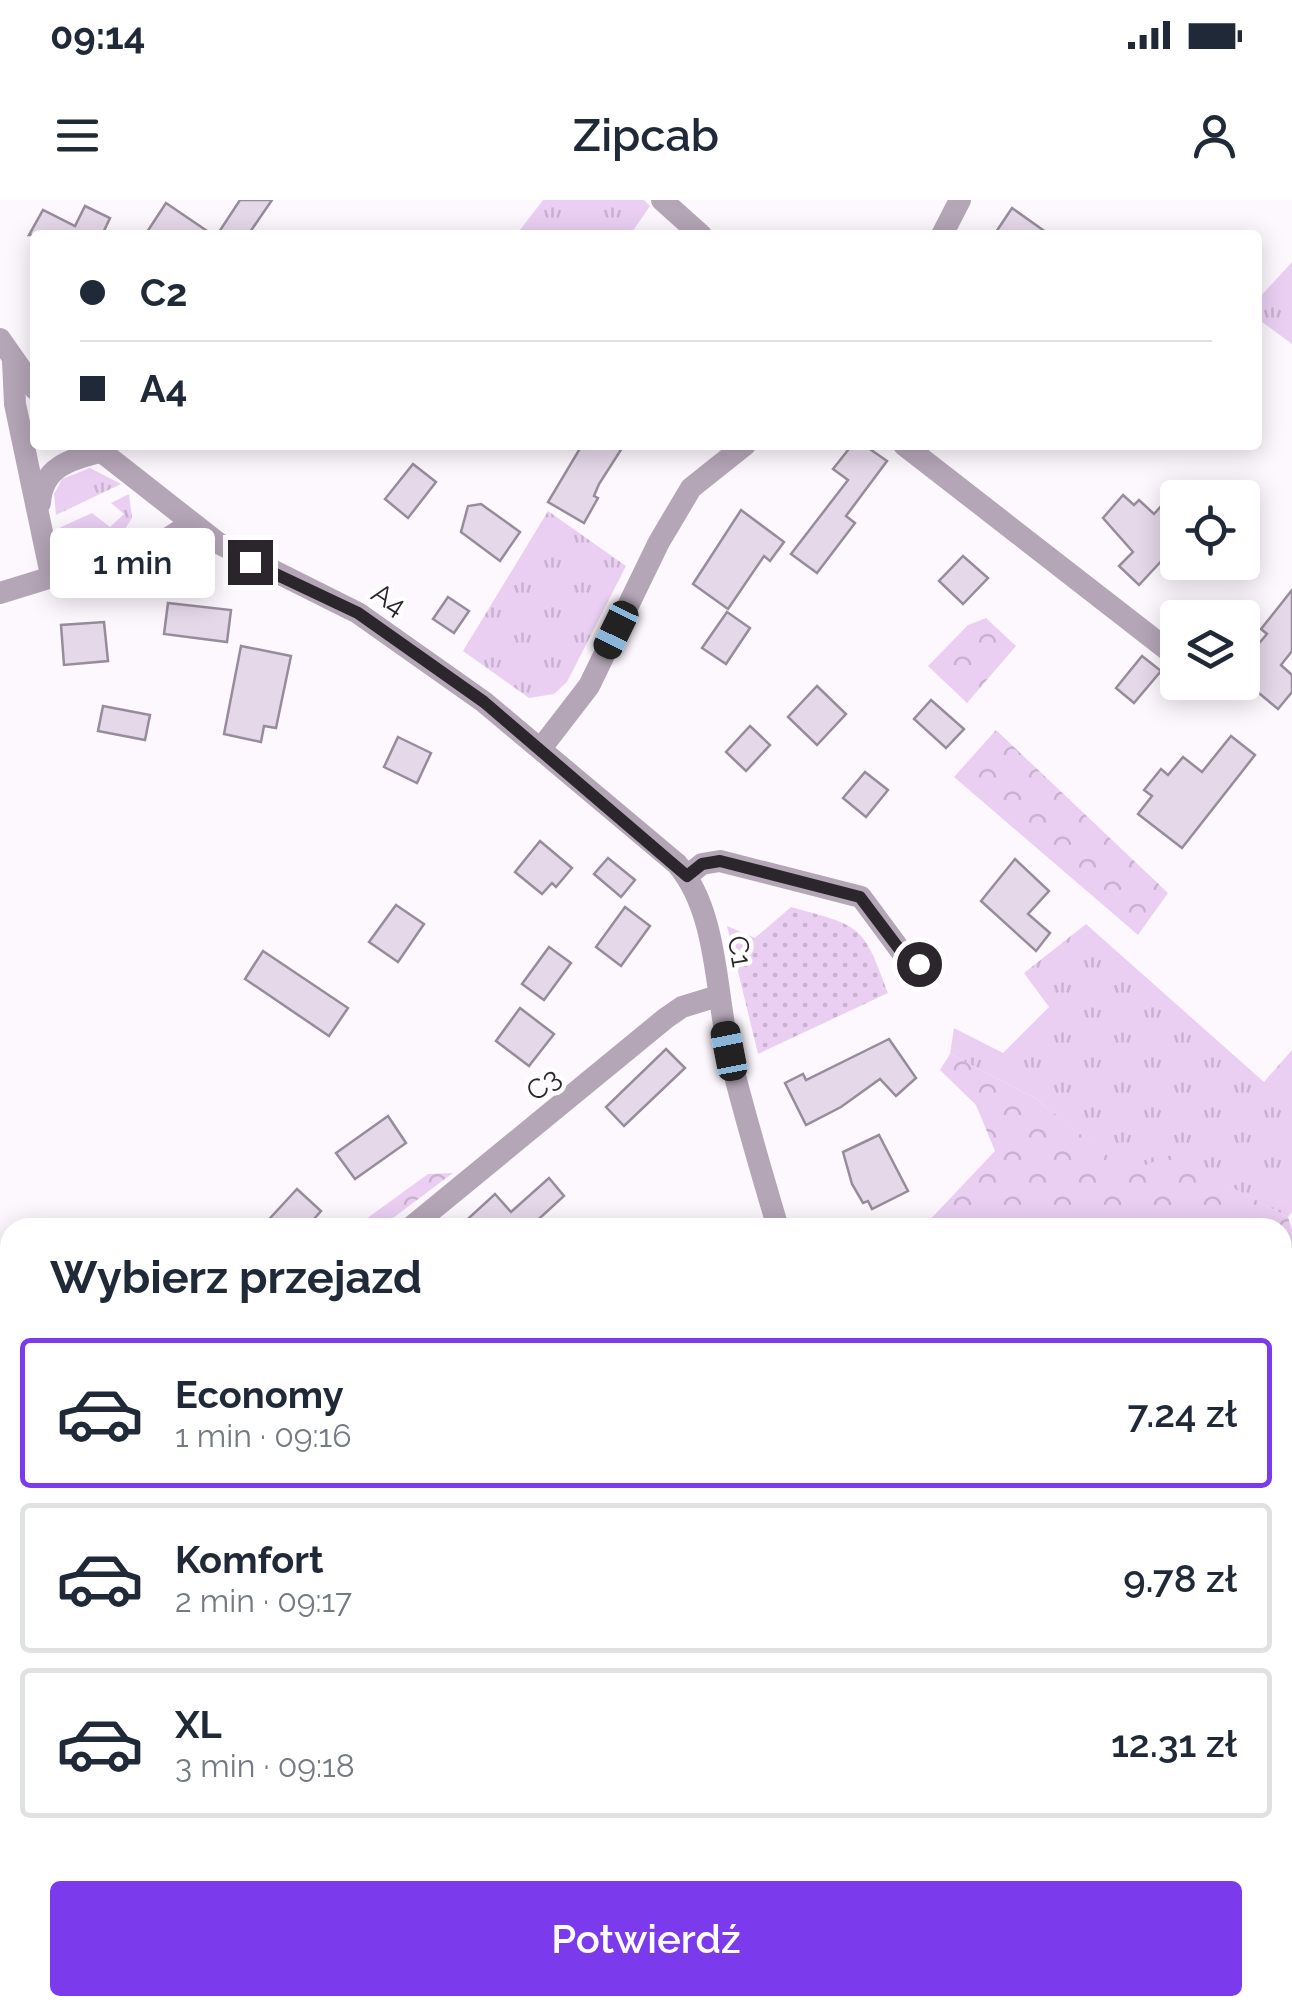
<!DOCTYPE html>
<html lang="pl">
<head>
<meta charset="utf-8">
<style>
	body { margin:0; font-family:Raleway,sans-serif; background:#f2f2f3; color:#1f2937; height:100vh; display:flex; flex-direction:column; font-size:38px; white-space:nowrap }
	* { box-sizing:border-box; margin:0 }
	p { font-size:32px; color:#747a83 }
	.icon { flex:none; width:55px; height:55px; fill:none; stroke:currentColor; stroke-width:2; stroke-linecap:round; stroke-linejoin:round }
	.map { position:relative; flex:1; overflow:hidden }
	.sheet { position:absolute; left:0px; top:1018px; width:1292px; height:798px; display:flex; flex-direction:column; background:#fff; border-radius:30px 30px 0 0; box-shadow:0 5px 25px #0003 }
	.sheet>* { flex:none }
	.hud { position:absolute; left:30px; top:30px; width:1232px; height:220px; border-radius:10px; box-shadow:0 5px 25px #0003; display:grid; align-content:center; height:220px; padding:0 50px; background:#fff }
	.tools { position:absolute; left:1160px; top:280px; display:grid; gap:20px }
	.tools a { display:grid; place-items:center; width:100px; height:100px; border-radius:10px; background:#fff; box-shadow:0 5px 25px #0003; font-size:50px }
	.end { position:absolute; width:45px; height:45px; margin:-22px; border:12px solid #2b262c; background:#fff; box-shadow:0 0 0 5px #fff }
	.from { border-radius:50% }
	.bubble { position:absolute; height:70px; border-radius:10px; background:#fff; box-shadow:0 5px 25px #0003; font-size:32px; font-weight:600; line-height:70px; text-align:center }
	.car { position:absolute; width:30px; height:60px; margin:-30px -15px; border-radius:12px; box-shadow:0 0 8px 2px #0007; background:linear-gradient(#222 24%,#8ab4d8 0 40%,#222 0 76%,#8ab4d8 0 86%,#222 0) }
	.hud b { display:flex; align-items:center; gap:35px; height:95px; font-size:38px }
	.hud b+b { border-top:2px solid #e0e1e3 }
	.hud i { width:25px; height:25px; background:#1f2937 }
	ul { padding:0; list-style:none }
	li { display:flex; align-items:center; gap:30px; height:150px; margin:0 20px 15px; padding:0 30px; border:5px solid #e0e1e3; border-radius:10px }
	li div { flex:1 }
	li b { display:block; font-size:38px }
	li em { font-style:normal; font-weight:600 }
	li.current { border-color:#7c3aed }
	li>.icon { width:90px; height:90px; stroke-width:1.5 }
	h2 { padding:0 50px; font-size:45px; line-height:120px }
	.cta { display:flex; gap:20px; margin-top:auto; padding:20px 50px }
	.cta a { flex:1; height:115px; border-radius:10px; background:#7c3aed; color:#fff; font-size:40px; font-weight:600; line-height:115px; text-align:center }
	.status { display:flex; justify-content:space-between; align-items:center; height:70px; padding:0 50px; background:#fff; direction:ltr }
	.status svg { height:28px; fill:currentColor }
	header { display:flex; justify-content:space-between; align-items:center; height:130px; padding:0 50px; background:#fff; font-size:45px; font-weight:600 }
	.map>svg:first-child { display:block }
</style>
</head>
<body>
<div class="status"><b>09:14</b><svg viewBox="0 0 49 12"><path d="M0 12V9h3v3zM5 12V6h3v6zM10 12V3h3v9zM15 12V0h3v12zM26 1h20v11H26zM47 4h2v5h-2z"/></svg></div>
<header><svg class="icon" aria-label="menu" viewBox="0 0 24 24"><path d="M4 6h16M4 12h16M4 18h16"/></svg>Zipcab<svg class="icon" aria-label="person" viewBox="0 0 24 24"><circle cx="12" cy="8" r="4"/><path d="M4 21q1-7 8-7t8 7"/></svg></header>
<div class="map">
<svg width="1292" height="1814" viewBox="0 0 1292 1814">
	<defs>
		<pattern id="grass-tufts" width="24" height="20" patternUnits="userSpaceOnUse" patternTransform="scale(2.5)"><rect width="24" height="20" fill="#eacff2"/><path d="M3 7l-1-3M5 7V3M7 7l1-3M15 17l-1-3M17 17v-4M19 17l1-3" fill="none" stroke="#c9b2d0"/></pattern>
		<pattern id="forest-crowns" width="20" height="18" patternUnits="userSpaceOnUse" patternTransform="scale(2.5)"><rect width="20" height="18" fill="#eacff2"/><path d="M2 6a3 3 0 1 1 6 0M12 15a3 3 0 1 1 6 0" fill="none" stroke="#c9b2d0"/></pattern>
		<pattern id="park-dots" width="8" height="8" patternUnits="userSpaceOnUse" patternTransform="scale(2.5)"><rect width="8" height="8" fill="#eacff2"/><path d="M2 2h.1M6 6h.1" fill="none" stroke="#c9b2d0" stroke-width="1.8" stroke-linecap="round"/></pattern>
	</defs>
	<rect width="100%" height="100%" fill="#fdf8fe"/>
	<g fill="url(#grass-tufts)">
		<path d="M543,0H644L650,6L630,35H516Z"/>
		<path d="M1292,62V144L1258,119V99Z"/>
		<path d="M90,268L121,284L56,315L54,294L62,279Z"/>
		<path d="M129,294L132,318L122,334C97,346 80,348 59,328L92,313L110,327L124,314L111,303Z"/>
		<path d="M548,311L626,366L567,482L554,494L529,498L463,451Z"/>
		<path d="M1086,724L1264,882L1292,850V1012L1288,1017L1171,956L1128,973L1035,898L950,854L954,828L1003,853L1049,807L1024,773Z"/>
		<path d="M10,1200V1478L0,1486V1230Z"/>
		<path d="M495,1805H880L885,1814H491L488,1809Z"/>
	</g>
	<g fill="url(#forest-crowns)">
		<path d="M986,418L1016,446L967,503L928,466L968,425Z"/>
		<path d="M996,530L1168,693L1138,735L954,577Z"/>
		<path d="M950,854L1035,898L1128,972L1171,955L1288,1017L1292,1030V1157L1283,1145L1282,1028L923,1027L995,951L976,905L940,870Z"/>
		<path d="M453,973L381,1027H355L428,974Z"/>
		<path d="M1292,1184V1253L1283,1242L1282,1194Z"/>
	</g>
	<path fill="url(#park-dots)" d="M791,707C862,727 862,723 888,793L758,854L727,726L755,738Z"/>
	<g fill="#e5d8e9" stroke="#978c9b" stroke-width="2.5">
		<path d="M240,0H272L248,35H217Z"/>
		<path d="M166,3L213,35H145Z"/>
		<path d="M85,6L110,18L102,35H29L43,10L75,26Z"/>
		<path d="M1012,8L1050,35H994Z"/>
		<path d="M582,245H624L599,284L594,296L598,298L584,323L548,302Z"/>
		<path d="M852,245H864L887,261L846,316L855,323L817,373L791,354L848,280L833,269Z"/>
		<path d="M413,264L436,282L408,318L385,299Z"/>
		<path d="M1123,295L1134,305L1139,300L1154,314L1163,304L1178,318V343L1139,385L1119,366L1133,352L1103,318Z"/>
		<path d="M481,304L520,332L500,361L461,332L468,306Z"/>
		<path d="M741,310L784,342L770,361L764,356L728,409L693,384Z"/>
		<path d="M963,356L988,378L963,404L939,381Z"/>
		<path d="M1292,390V451L1281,465L1292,475V492L1278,509L1242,479V463L1267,434L1261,429Z"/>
		<path d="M448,397L469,411L454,433L433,419Z"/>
		<path d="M168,403L231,410L227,442L164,434Z"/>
		<path d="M727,412L750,428L726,464L702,448Z"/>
		<path d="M104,422L108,461L64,465L61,425Z"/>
		<path d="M241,446L291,456L276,528L264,526L261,542L224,534Z"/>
		<path d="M1142,456L1161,471L1134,503L1116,488Z"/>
		<path d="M817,486L846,514L817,545L788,517Z"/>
		<path d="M931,500L964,529L946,548L914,519Z"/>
		<path d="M103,506L150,515L145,540L98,531Z"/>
		<path d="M750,526L770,545L746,571L726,552Z"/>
		<path d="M1231,536L1255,555L1182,648L1138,614L1152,596L1144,590L1161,569L1168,575L1183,557L1202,572Z"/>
		<path d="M398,537L431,553L417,583L384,567Z"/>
		<path d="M865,572L888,590L866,617L843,598Z"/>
		<path d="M540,641L572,668L556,687L552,683L542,694L515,672Z"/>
		<path d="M608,658L635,680L621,697L594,674Z"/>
		<path d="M1015,659L1049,691L1028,714L1050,733L1036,751L981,701Z"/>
		<path d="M396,705L424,724L398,762L369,742Z"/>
		<path d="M625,707L650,726L621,766L596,747Z"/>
		<path d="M549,747L571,763L544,800L522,784Z"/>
		<path d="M263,751L348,808L329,836L245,779Z"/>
		<path d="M520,808L554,834L529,866L496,841Z"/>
		<path d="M889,839L916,878L896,896L880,879L841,907L806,925L785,883L803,874L806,880Z"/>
		<path d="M666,849L685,868L624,926L606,907Z"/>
		<path d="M388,916L406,943L355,979L336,953Z"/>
		<path d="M879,935L908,991L872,1009L868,1001L863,1003L852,984L843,952Z"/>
		<path d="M549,978L564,996L529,1028H458L495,994L511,1012Z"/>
		<path d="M297,989L321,1011L306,1028H261Z"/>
	</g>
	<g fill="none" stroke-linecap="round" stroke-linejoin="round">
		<g stroke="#b4a5b7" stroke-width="22">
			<path d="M662,0L701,35"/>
			<path d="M942,35L960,0"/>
			<path d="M0,139L35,189"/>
			<path d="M13,161L15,204L51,375"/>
			<path d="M93,245L218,343L358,413L484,502L677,664C719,713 715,795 730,856C744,914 761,970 778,1028"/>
			<path d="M904,245L1178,458"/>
			<path d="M40,303C42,267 71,259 100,252"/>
			<path d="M0,393L159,344L190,324"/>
			<path d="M542,547L589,486L659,342L691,288L745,245"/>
			<path d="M687,676L702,664L720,661L861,697L909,762L924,761"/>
			<path d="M410,1028L666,818L682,807L718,796"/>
			<path d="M1282,1462H1292"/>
			<path d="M0,1523L10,1518"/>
			<path d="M1148,1805L1153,1814"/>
		</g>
	</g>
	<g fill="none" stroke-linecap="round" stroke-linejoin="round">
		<path stroke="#2b262c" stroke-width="12" d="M250,362L358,413L484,502L687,676L702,664L720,661L860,697L909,762L919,764"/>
	</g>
	<g text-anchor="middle" stroke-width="9" stroke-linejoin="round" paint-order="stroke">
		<g font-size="28" fill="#2b262c" stroke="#fff">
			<text transform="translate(389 399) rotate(33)" y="10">A4</text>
			<text transform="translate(740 751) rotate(80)" y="10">C1</text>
			<text transform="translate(543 884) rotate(-39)" y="10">C3</text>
		</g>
	</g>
</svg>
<div class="tools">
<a><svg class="icon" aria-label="locate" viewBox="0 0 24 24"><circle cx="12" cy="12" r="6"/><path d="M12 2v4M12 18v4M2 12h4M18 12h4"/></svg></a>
<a><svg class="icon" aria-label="layers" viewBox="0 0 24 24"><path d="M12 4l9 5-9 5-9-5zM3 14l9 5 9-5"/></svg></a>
</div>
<i class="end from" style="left:919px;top:764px"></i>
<i class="end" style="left:250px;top:362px"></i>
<div class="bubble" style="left:50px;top:328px;width:165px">1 min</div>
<i class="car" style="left:616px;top:430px;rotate:206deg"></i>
<i class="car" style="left:729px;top:851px;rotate:349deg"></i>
<div class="hud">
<b><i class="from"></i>C2</b>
<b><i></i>A4</b>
</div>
<section class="sheet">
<h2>Wybierz przejazd</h2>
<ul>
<li class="current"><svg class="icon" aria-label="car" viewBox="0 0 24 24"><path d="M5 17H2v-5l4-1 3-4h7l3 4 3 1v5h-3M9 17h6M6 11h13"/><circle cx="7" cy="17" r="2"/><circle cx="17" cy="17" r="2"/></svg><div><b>Economy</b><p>1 min · 09:16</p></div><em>7.24 zł</em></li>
<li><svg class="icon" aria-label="car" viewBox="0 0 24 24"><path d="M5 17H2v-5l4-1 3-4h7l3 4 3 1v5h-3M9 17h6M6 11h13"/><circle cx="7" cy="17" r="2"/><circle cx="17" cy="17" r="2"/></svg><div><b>Komfort</b><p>2 min · 09:17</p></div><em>9.78 zł</em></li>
<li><svg class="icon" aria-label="car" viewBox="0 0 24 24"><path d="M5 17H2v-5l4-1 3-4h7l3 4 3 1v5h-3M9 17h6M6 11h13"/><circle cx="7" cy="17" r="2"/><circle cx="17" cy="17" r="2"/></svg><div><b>XL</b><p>3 min · 09:18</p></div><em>12.31 zł</em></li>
</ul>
<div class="cta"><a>Potwierdź</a></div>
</section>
</div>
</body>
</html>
